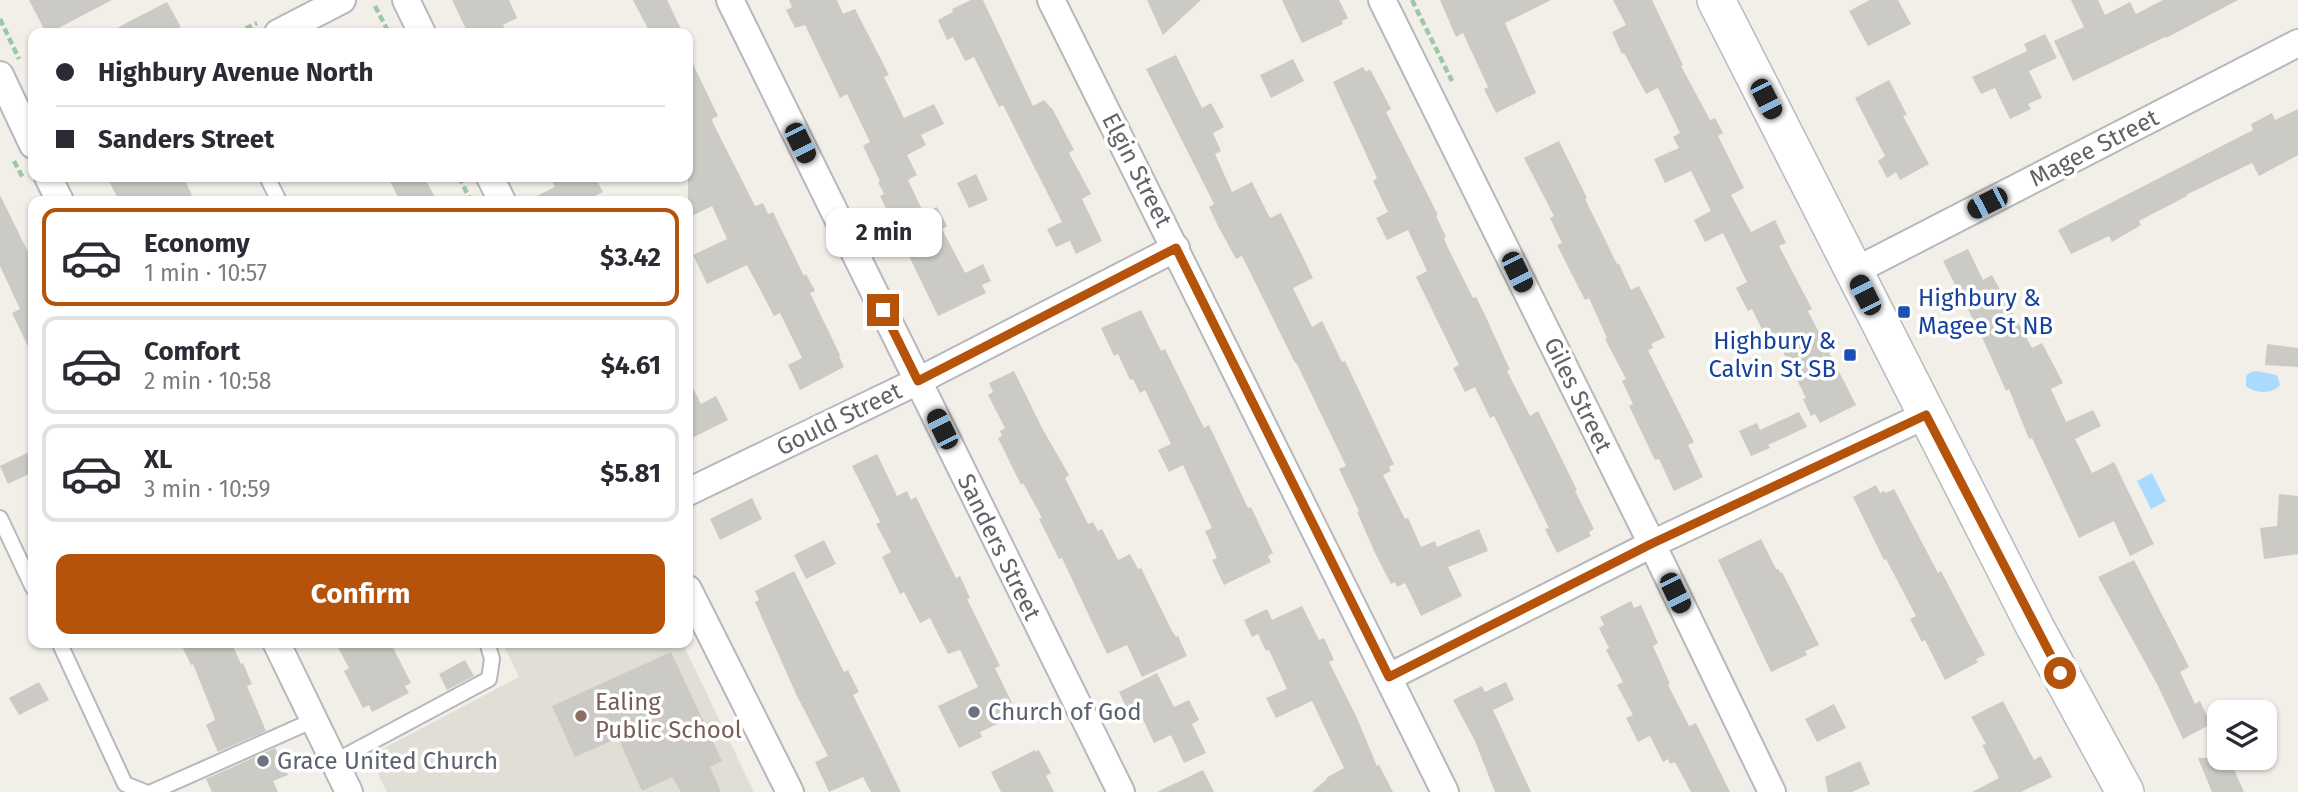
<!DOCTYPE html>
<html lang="en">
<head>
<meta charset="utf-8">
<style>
	body { margin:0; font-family:"Fira Sans",sans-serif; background:#f7f7f7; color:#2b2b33; height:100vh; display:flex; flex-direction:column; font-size:26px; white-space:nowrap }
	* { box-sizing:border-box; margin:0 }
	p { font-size:23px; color:#7c7c81 }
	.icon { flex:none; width:38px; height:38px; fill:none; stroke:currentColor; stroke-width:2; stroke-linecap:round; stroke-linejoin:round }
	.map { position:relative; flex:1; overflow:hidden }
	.sheet { position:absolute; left:28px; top:196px; width:665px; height:452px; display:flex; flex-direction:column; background:#fff; border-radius:14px; box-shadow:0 2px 5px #0004 }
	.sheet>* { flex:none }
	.top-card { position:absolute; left:28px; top:28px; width:665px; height:154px; border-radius:14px; box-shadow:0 2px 5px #0004; display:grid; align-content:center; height:154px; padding:0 28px; background:#fff }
	.controls { position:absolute; left:2207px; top:700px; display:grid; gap:14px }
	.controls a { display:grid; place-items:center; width:70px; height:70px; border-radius:14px; background:#fff; box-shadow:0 2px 5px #0004; font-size:35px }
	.end { position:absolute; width:32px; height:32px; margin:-16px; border:9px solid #b45309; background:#fff; box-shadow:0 0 0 4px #fff }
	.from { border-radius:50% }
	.bubble { position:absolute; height:49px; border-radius:14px; background:#fff; box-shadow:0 2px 5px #0004; font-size:23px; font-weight:700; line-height:49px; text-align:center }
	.car { position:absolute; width:21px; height:42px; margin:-21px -10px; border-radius:9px; box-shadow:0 0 5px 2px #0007; background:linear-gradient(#222 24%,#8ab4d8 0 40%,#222 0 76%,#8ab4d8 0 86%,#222 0) }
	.top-card b { display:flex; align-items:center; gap:24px; height:66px; font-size:26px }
	.top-card b+b { border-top:2px solid #e1e1e2 }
	.top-card i { width:18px; height:18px; background:#2b2b33 }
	ul { padding:12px 0 0; list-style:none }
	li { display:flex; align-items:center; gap:21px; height:98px; margin:0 14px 10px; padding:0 14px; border:4px solid #e1e1e2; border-radius:14px }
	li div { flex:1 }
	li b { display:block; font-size:26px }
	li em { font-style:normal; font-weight:700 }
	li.on { border-color:#b45309 }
	li>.icon { width:63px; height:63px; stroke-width:1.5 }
	.button { display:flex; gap:14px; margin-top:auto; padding:14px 28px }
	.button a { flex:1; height:80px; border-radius:14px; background:#b45309; color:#fff; font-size:28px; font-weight:700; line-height:80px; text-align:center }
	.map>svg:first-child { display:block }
</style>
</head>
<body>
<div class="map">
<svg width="2298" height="792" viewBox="0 0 2298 792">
	<rect width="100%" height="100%" fill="#f1efe8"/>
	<path fill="#e1ded6" d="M502,642H682L754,792H387L369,756L519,677Z"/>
	<g fill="#aadaff">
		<path d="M2256,371L2277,375L2280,385C2273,394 2255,394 2246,386V376L2251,372Z"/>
		<path d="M2152,473L2166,501L2151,509L2137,481Z"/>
	</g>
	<g fill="#cccac5">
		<path d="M29,0H112L49,33H46Z"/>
		<path d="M452,0H509L517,18L503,25L507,33H468Z"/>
		<path d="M633,0H667L683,33H650Z"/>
		<path d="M789,0H837L843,14L855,9L889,75L884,77L904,118L934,104L944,124L921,135L926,145L907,155L917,175L908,180L924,214L937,207L947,226L942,229L965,273L983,264L991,281L982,285L986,293L938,316L880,196L884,194L878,182L880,181L863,146L870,142L847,94L840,98L805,25L795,28L786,10L792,7Z"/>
		<path d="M971,0H983L1033,106L1044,100L1053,110L1074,150L1069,153L1091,194L1082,199L1102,241L1076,254L1070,241L1056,247L1047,229L1062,222L1003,105L999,107L974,57L965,61L953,37L947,40L938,20L953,12L952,9Z"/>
		<path d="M1147,0H1201L1163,35Z"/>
		<path d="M1282,0H1339L1348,18L1342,21L1343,24L1302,43Z"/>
		<path d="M1440,0H1551L1505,23L1536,93L1496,113L1484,89L1488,87L1463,33L1456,37Z"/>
		<path d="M1613,0H1652L1683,65L1681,66L1702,105L1710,120L1715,118L1723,133L1718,136L1744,188L1731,195L1751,232L1775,220L1786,243L1779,246L1812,309L1808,311L1856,405L1820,423L1815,414L1811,416L1803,399L1806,398L1777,340L1769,344L1752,309L1748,311L1736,288L1747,282L1723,233L1705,242L1694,220L1711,211L1691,171L1665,183L1654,159L1679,148L1673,137L1680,133L1658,88L1646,94L1624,53L1622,54L1612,32L1626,25Z"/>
		<path d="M1870,0H1898L1911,24L1868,46L1849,11Z"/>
		<path d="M2071,0H2098L2105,15L2130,2L2136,14L2163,0H2238L2166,38L2165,37L2073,81L2054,41L2084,27Z"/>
		<path d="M167,2L181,27L169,33H107Z"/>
		<path d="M2045,34L2057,58L2029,71L2042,98L2028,104L2031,109L2010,119L1995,88L1981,94L1972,77L2027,51L2024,44Z"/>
		<path d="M688,54L718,116L712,119L713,123L755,206L763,203L768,214L773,212L804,276L806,274L815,291L810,293L840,355L839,356L844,367L800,390L788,365L802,358L780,313L774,316L747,265L707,284L693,255L727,239L712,206L688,218Z"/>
		<path d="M1176,55L1202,108L1211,103L1224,127L1213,133L1221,151L1215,154L1232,192L1252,182L1270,218L1281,213L1302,255L1313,278L1293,288L1312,327L1322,321L1342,362L1345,361L1394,464L1389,467L1391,471L1383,475L1405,519L1408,518L1421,547L1435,541L1437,547L1479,529L1488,551L1448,567L1462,596L1421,616L1405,583L1397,587L1395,582L1391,584L1375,553L1357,512L1359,511L1339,469L1346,466L1297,364L1294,361L1242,256L1236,259L1218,226L1209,207L1214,204L1146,69Z"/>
		<path d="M1293,59L1304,81L1271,98L1260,75Z"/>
		<path d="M1363,67L1366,72L1370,69L1391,109L1386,112L1438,215L1436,216L1446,237L1444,238L1448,248L1473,298L1476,297L1485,315L1510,370L1507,371L1530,416L1538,411L1577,490L1575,491L1594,529L1589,532L1591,536L1557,553L1545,529L1549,528L1494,416L1490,418L1475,387L1465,392L1453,368L1459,365L1416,277L1427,271L1408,230L1387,240L1376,218L1388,212L1373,181L1377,178L1333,82Z"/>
		<path d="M1889,80L1907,115L1903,116L1929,164L1900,180L1896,172L1887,178L1878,161L1885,156L1855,98Z"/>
		<path d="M2298,109V155L2259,176L2252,163L2186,195L2187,196L2139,221L2141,225L2112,242L2109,236L2071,254L2058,230L2253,130L2251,124L2272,113L2275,120Z"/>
		<path d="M1559,141L1587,198L1585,199L1617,264H1619L1631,290L1639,286L1665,337L1651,344L1653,348L1648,350L1694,442L1688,445L1703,477L1674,491L1659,459L1655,460L1629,406L1633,404L1622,381L1626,379L1605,339L1607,338L1589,298L1585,300L1557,245L1562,243L1550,218L1554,216L1524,158Z"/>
		<path d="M976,174L988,200L969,208L957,183Z"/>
		<path d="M107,177H183L192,195L180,201H119Z"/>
		<path d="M388,177H424L437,201H400Z"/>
		<path d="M550,177H595L603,192L585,201H526L555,187Z"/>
		<path d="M0,195L33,262V357L12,313L20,309L0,266Z"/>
		<path d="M1968,249L1983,280L1992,275L2032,348L2042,343L2063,383L2051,389L2066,422L2093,410L2101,426L2075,439L2092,473L2114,462L2154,544L2130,556L2114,521L2079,538L2032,438L2029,439L2009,389L2006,391L1982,337L1943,261Z"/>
		<path d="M1141,310L1161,351L1165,349L1204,428L1209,425L1248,508L1251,507L1273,553L1268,556L1271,562L1224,585L1212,560L1217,558L1205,531L1212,528L1183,465L1169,472L1158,450L1171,444L1145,390L1140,393L1133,379L1130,380L1118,354L1114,356L1101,328Z"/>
		<path d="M2267,344L2298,348V367L2265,365Z"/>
		<path d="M1014,371L1042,428L1069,475L1065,478L1088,524L1093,522L1098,531L1102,529L1118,560L1130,554L1138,569L1141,568L1172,631L1176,637L1178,636L1187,656L1142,677L1127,645L1107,654L1062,558L1059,559L1039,519L1042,518L1023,483L1021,485L998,438L1002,436L1000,431L1005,428L988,395L993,392L989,383Z"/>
		<path d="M688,378L701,404L716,396L728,420L688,440Z"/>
		<path d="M1799,412L1807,427L1768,445L1770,448L1751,456L1739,431L1757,423L1760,430Z"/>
		<path d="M33,450V472L8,484L0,466Z"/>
		<path d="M877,454L897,496L907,491L911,500L916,497L956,578L960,576L970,598L967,599L1000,666L995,668L1012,703L1004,707L1010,718L980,732L982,737L959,748L938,706L978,687L960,650L948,654L930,618L920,623L904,592L900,594L882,557L891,552L876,524L880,522L852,466Z"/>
		<path d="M1876,485L1880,493L1884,491L1886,493L1894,489L1938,573L1941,571L1985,655L1976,659L1978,662L1945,680L1925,640L1922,642L1910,619L1916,616L1886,559L1884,560L1853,497Z"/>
		<path d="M2279,494L2298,496V554L2264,559L2260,528L2277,526Z"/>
		<path d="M752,498L762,519L720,540L710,519Z"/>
		<path d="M1761,539L1776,569H1778L1781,573L1782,572L1819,645L1805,651L1807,655L1771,672L1718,560Z"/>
		<path d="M824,540L836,564L806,579L794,555Z"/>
		<path d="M2134,560L2189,667L2180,672L2195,704L2200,701L2211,724L2183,739L2157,684L2098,577Z"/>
		<path d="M794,571L844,672L848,670L859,692L853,695L901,792H871L863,777L829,792L815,762L828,756L797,696L755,602L759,600L755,591Z"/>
		<path d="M1631,601L1634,608L1641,605L1658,643L1653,646L1670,684L1668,685L1689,726L1696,723L1730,792H1691L1675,762L1670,764L1668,759L1663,762L1650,736L1638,742L1626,718L1633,715L1617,685L1623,682L1606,650L1609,648L1599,628L1604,625L1600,617Z"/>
		<path d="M1302,606L1319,640L1324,638L1334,660L1329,662L1357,718L1377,766L1379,765L1393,792H1312L1327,779L1326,778L1344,768L1312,701L1276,718L1266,698L1287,689L1269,650L1266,651L1258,634L1252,637L1244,620L1267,609L1272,620Z"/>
		<path d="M180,642H231L241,664L243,663L252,684L247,686L266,731L218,752L206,725L215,720L213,714L193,664L191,665Z"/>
		<path d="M335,642H390L411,683L405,686L409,693L372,712L369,705L363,708L344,671L349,668Z"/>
		<path d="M671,652L722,761L710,767L721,792H681L672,777L642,791L618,738L575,757L552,706Z"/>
		<path d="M465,660L474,676L447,690L439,674Z"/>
		<path d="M1157,673L1174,707L1189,700L1199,720L1192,724L1206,753L1184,763L1171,735L1154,743L1139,711L1130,715L1119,692Z"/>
		<path d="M39,682L49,700L19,715L9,698Z"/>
		<path d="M1506,682L1514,700L1493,710L1531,792H1495L1475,741L1453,700L1482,686L1485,692Z"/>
		<path d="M2003,701L2034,760L2041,756L2052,777L2021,792H1972L1999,778L1982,745L1986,744L1971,717Z"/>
		<path d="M1834,704L1846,728L1817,742L1805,719Z"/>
		<path d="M275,748L288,775L273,781L278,792H212L206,779Z"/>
		<path d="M1035,750V752L1039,750L1051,773L1046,776L1054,792H1001L991,772Z"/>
		<path d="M2198,758H2229L2244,792H2212Z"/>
		<path d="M1860,761L1870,784L1852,792H1828L1825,777Z"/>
		<path d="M1203,770L1214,792H1157Z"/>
	</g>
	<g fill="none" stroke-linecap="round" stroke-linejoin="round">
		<defs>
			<g id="service">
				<path d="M267,177L279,201"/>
				<path d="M0,518L33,588"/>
				<path d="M59,642L125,784L145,792"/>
				<path d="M334,762L489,679L492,659L487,642"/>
				<path d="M152,792L314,720"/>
			</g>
			<g id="minor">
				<path d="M406,0L422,33"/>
				<path d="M730,0L1121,792"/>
				<path d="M1051,0L1445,792"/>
				<path d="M1382,0L1652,544L1772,792"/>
				<path d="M278,33L342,0"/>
				<path d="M0,75L33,145"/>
				<path d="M48,177L60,201"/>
				<path d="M490,177L502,201"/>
				<path d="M1853,272L2298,43"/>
				<path d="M688,492L918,381L1176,248"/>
				<path d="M688,589L790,792"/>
				<path d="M276,642L349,792"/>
				<path d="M1389,677L1652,544L1926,415"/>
			</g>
			<path id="secondary" d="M1716,0L2035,627L2125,792"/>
		</defs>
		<use href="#service" stroke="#b5b8bc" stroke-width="18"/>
		<use href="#minor" stroke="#b5b8bc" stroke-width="30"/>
		<use href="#secondary" stroke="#b6babf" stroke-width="40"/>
		<g stroke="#9cc7a9" stroke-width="4.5" stroke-dasharray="7 3.5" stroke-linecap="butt">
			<path d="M1412,0L1452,81"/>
			<path d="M375,6L389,33"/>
			<path d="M0,19L19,59"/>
			<path d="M236,33L257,23"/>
			<path d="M14,161L23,178"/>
			<path d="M459,177L471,201"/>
		</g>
		<use href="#service" stroke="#fff" stroke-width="14"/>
		<use href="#minor" stroke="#fff" stroke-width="26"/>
		<use href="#secondary" stroke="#fff" stroke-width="37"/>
	</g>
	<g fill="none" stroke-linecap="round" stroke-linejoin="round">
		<path stroke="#b45309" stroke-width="9" d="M883,310L918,381L1176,248L1389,677L1651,544L1926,415L2060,673"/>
	</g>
	<g fill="#1a4fb4" stroke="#fff" stroke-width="2.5">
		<rect x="1897" y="305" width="14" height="14" rx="3.5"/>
		<rect x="1843" y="348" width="14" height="14" rx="3.5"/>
	</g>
	<g fill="#6b7280" stroke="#fff" stroke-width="2.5">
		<circle cx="974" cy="712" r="7"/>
		<circle cx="263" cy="761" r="7"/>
	</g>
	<circle fill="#8d6e63" stroke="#fff" stroke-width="2.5" cx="581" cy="716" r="7"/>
	<g text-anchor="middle" stroke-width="7" stroke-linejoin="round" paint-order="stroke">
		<g font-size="24" fill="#5f6368" stroke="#fff">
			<text transform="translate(2094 148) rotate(-27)" y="8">Magee Street</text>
			<text transform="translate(1137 170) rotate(63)" y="8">Elgin Street</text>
			<text transform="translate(1578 395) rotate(64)" y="8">Giles Street</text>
			<text transform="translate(839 419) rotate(-26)" y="8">Gould Street</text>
			<text transform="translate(999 547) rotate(64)" y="8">Sanders Street</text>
		</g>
		<g font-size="24" fill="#164399" stroke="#fff" text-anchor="start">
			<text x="1918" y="306">Highbury &amp;<tspan x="1918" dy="28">Magee St NB</tspan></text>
			<text x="1836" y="349" text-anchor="end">Highbury &amp;<tspan x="1836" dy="28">Calvin St SB</tspan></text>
		</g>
		<g font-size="24" fill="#785e54" stroke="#fff" text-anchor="start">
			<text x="595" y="710">Ealing<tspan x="595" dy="28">Public School</tspan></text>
		</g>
		<g font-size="24" fill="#5b616d" stroke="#fff" text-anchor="start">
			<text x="988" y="720">Church of God</text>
			<text x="277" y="769">Grace United Church</text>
		</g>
	</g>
</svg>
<div class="controls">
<a><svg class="icon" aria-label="layers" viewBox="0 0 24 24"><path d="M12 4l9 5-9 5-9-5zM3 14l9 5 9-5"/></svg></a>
</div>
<i class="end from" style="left:2060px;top:673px"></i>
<i class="end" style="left:883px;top:310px"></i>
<div class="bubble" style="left:826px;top:208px;width:116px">2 min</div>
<i class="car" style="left:1766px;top:99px;rotate:153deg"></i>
<i class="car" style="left:800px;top:143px;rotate:154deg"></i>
<i class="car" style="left:1987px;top:203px;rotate:243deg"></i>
<i class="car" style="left:1517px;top:272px;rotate:154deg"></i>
<i class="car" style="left:1865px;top:295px;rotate:333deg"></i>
<i class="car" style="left:942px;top:429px;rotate:334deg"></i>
<i class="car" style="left:1675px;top:593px;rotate:154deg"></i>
<div class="top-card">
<b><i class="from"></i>Highbury Avenue North</b>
<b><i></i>Sanders Street</b>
</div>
<section class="sheet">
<ul>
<li class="on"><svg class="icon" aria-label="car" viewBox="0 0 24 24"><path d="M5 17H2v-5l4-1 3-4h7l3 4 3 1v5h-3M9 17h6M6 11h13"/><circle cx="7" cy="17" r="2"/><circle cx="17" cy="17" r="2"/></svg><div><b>Economy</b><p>1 min · 10:57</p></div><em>$3.42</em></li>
<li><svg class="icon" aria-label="car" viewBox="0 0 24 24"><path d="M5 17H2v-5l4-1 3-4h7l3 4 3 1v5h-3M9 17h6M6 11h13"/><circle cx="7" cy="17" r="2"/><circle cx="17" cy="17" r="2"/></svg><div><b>Comfort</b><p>2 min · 10:58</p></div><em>$4.61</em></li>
<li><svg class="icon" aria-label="car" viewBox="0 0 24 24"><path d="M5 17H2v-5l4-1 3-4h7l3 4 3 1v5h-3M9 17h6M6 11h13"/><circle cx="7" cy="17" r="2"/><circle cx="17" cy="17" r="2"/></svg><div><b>XL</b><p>3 min · 10:59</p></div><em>$5.81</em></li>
</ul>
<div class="button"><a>Confirm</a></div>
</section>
</div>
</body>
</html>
